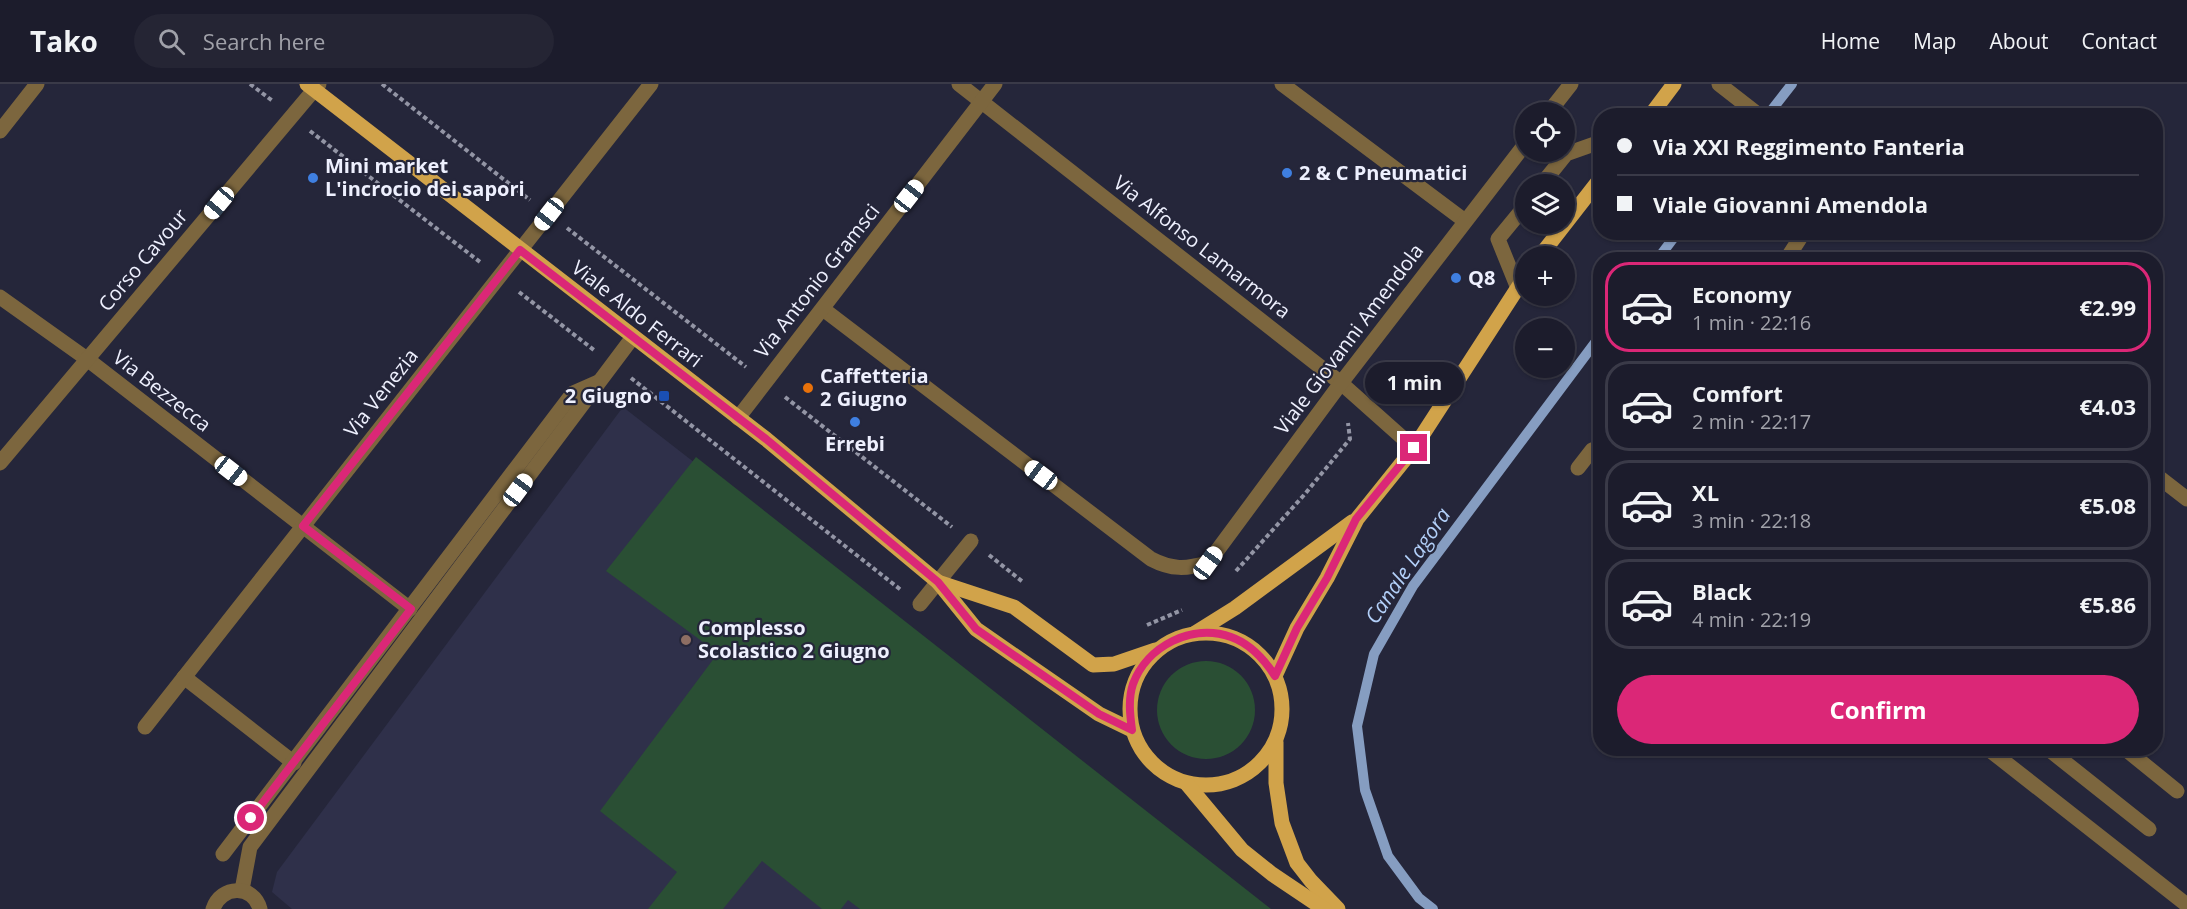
<!DOCTYPE html>
<html lang="en">
<head>
<meta charset="utf-8">
<style>
	body { margin:0; font-family:"Open Sans",sans-serif; background:#252534; color:#f1f3f6; height:100vh; display:flex; flex-direction:column; font-size:22px; white-space:nowrap }
	* { box-sizing:border-box; margin:0 }
	p { font-size:20px; color:#a0a1a9 }
	.icon { flex:none; width:33px; height:33px; fill:none; stroke:currentColor; stroke-width:2; stroke-linecap:round; stroke-linejoin:round }
	.map { position:relative; flex:1; overflow:hidden }
	.sheet { position:absolute; left:1593px; top:168px; width:570px; height:504px; display:flex; flex-direction:column; background:#1c1c2c; border-radius:24px; box-shadow:0 2px 4px #0004,0 0 0 2px #3a3a48 }
	.sheet>* { flex:none }
	.top-card { position:absolute; left:1593px; top:24px; width:570px; height:132px; border-radius:24px; box-shadow:0 2px 4px #0004,0 0 0 2px #3a3a48; display:grid; align-content:center; height:132px; padding:0 24px; background:#1c1c2c }
	.fabs { position:absolute; left:1515px; top:18px; display:grid; gap:12px }
	.fabs a { display:grid; place-items:center; width:60px; height:60px; border-radius:50%; background:#1c1c2c; box-shadow:0 2px 4px #0004,0 0 0 2px #3a3a48; font-size:30px }
	.end { position:absolute; width:27px; height:27px; margin:-14px; border:8px solid #db2777; background:#fff; box-shadow:0 0 0 3px #fff }
	.from { border-radius:50% }
	.bubble { position:absolute; height:42px; border-radius:21px; background:#1c1c2c; box-shadow:0 2px 4px #0004,0 0 0 2px #3a3a48; font-size:20px; font-weight:700; line-height:42px; text-align:center }
	.car { position:absolute; width:18px; height:36px; margin:-18px -9px; border-radius:8px; box-shadow:0 0 4px 2px #0007; background:linear-gradient(#fff 24%,#345 0 40%,#fff 0 76%,#345 0 86%,#fff 0) }
	.top-card b { display:flex; align-items:center; gap:21px; height:57px; font-size:22px }
	.top-card b+b { border-top:2px solid #3a3a48 }
	.top-card i { width:15px; height:15px; background:#f1f3f6 }
	ul { padding:10px 0 0; list-style:none }
	li { display:flex; align-items:center; gap:18px; height:90px; margin:0 12px 9px; padding:0 12px; border:3px solid #3a3a48; border-radius:24px }
	li div { flex:1 }
	li b { display:block; font-size:22px }
	li em { font-style:normal; font-weight:700 }
	li.selected { border-color:#db2777 }
	li>.icon { width:54px; height:54px; stroke-width:1.5 }
	.cta { display:flex; gap:12px; margin-top:auto; padding:12px 24px }
	.cta a { flex:1; height:69px; border-radius:36px; background:#db2777; color:#fff; font-size:24px; font-weight:700; line-height:69px; text-align:center }
	header { display:flex; align-items:center; gap:36px; box-sizing:border-box; height:84px; padding:0 30px; background:#1c1c2c; border-bottom:2px solid #3a3a48 }
	header strong { font-size:28px }
	nav { display:flex; gap:33px; margin-inline-start:auto; font-size:21px }
	.search { width:420px; height:54px; background:#252534; display:flex; align-items:center; gap:15px; box-sizing:border-box; padding:0 21px; border-radius:33px; color:#a0a1a9; font-size:22px }
	.map>svg:first-child { display:block }
</style>
</head>
<body>
<header>
<strong>Tako</strong>
<div class="search"><svg class="icon" aria-label="search" viewBox="0 0 24 24"><circle cx="10" cy="10" r="6"/><path d="M15 15l6 6"/></svg>Search here</div>
<nav><a>Home</a><a>Map</a><a>About</a><a>Contact</a></nav>
</header>
<div class="map">
<svg width="2187" height="825" viewBox="0 0 2187 825">
	<rect width="100%" height="100%" fill="#25263a"/>
	<path fill="#2f304a" d="M623,323L1269,825H292L272,808L277,788Z"/>
	<g fill="#2a4f34">
		<path d="M696,373L1271,825H860L848,816L841,825H822L762,777L723,825H648L677,788L600,727L718,569L606,487Z"/>
		<circle cx="1206" cy="626" r="49"/>
	</g>
	<g fill="none" stroke-linecap="round" stroke-linejoin="round">
		<g stroke="#869dc1" stroke-width="10">
			<path d="M1767,32L1792,0"/>
			<path d="M1657,176L1678,148"/>
			<path d="M1433,825L1419,814L1388,772L1365,706L1357,642L1374,570L1413,502L1600,252"/>
		</g>
		<g stroke="#9395a5" stroke-width="4" stroke-dasharray="4.5 3" stroke-linecap="butt">
			<path d="M250,0L274,18"/>
			<path d="M382,0L530,116"/>
			<path d="M310,47L480,178"/>
			<path d="M567,144L746,283"/>
			<path d="M519,208L594,266"/>
			<path d="M631,294L901,506"/>
			<path d="M785,313L952,443"/>
			<path d="M989,471L1023,498"/>
			<path d="M1236,487L1304,411L1350,355L1348,339"/>
			<path d="M1147,541L1182,526"/>
		</g>
		<g stroke="#7c663e" stroke-width="15">
			<path d="M959,0L1341,299L1414,364"/>
			<path d="M1282,0L1465,137"/>
			<path d="M1719,0L1760,32"/>
			<path d="M1549,28L1571,0"/>
			<path d="M0,47L37,0"/>
			<path d="M1542,100L1566,70L1600,58"/>
			<path d="M1786,176L1804,148"/>
			<path d="M1517,202L1498,155L1526,121"/>
			<path d="M0,213L87,275L410,525"/>
			<path d="M823,225L1151,475C1172,486 1186,485 1208,479L1341,299L1526,59"/>
			<path d="M738,334L995,0"/>
			<path d="M0,379L319,0"/>
			<path d="M1578,384L1592,366L1600,363"/>
			<path d="M2156,391L2187,415"/>
			<path d="M920,520L971,457"/>
			<path d="M184,593L294,679"/>
			<path d="M145,643L651,0"/>
			<path d="M1987,664L2187,821"/>
			<path d="M2047,664L2149,745"/>
			<path d="M2124,664L2177,707"/>
			<path d="M223,770L573,309L598,298"/>
			<path d="M242,806L250,763L633,253"/>
			<path d="M213,825C221,801 253,800 260,825"/>
		</g>
		<g stroke="#d1a34a" stroke-width="15">
			<path d="M307,0L766,355L938,498L976,545L1099,630L1132,646"/>
			<path d="M1650,32L1674,0"/>
			<path d="M1540,172L1600,95"/>
			<path d="M938,498L1014,523L1093,581L1114,580L1155,566"/>
			<circle cx="1206" cy="625" r="76"/>
			<path d="M1195,549L1235,524L1352,438"/>
			<path d="M1275,592L1297,544L1327,494L1357,435L1414,364L1526,191"/>
			<path d="M1276,658V699L1282,739L1297,779L1311,797L1338,825"/>
			<path d="M1187,700L1242,766L1272,790L1324,825"/>
		</g>
	</g>
	<g fill="none" stroke-linecap="round" stroke-linejoin="round">
		<path stroke="#db2777" stroke-width="8" d="M251,734L411,525L303,442L520,166L766,355L938,498L976,545L1099,630L1132,646C1130,631 1128,615 1133,600C1147,562 1192,539 1231,553C1251,560 1264,575 1275,592L1297,544L1327,494L1356,435L1414,364"/>
	</g>
	<g fill="#3f7fe0" stroke="#25263a" stroke-width="2">
		<circle cx="1287" cy="89" r="6"/>
		<circle cx="313" cy="94" r="6"/>
		<circle cx="1456" cy="194" r="6"/>
		<circle cx="855" cy="338" r="6"/>
	</g>
	<circle fill="#e8710a" stroke="#25263a" stroke-width="2" cx="808" cy="304" r="6"/>
	<rect fill="#1a4fb4" stroke="#25263a" stroke-width="2" x="658" y="306" width="12" height="12" rx="3"/>
	<circle fill="#8d6e63" stroke="#25263a" stroke-width="2" cx="686" cy="556" r="6"/>
	<g text-anchor="middle" stroke-width="4.5" stroke-linejoin="round" paint-order="stroke">
		<g font-size="20" font-weight="bold" fill="#eef0fe" stroke="#25263a" text-anchor="start">
			<text x="325" y="89">Mini market<tspan x="325" dy="23">L'incrocio dei sapori</tspan></text>
			<text x="1299" y="96">2 &amp; C Pneumatici</text>
			<text x="1468" y="201">Q8</text>
			<text x="820" y="299">Caffetteria<tspan x="820" dy="23">2 Giugno</tspan></text>
			<text x="652" y="319" text-anchor="end">2 Giugno</text>
			<text x="855" y="367" text-anchor="middle">Errebi</text>
			<text x="698" y="551">Complesso<tspan x="698" dy="23">Scolastico 2 Giugno</tspan></text>
		</g>
		<g font-size="20" fill="#eef0fe" stroke="#25263a">
			<text transform="translate(1202 163) rotate(38)" y="7">Via Alfonso Lamarmora</text>
			<text transform="translate(143 176) rotate(-50)" y="7">Corso Cavour</text>
			<text transform="translate(817 197) rotate(-52)" y="7">Via Antonio Gramsci</text>
			<text transform="translate(637 230) rotate(38)" y="7">Viale Aldo Ferrari</text>
			<text transform="translate(1349 255) rotate(-53)" y="7">Viale Giovanni Amendola</text>
			<text transform="translate(162 307) rotate(38)" y="7">Via Bezzecca</text>
			<text transform="translate(381 309) rotate(-52)" y="7">Via Venezia</text>
		</g>
		<g font-size="21" font-style="italic" fill="#b3d0f9" stroke="#25263a">
			<text transform="translate(1408 482) rotate(-56)" y="7">Canale Lagora</text>
		</g>
	</g>
</svg>
<div class="fabs">
<a><svg class="icon" aria-label="locate" viewBox="0 0 24 24"><circle cx="12" cy="12" r="6"/><path d="M12 2v4M12 18v4M2 12h4M18 12h4"/></svg></a>
<a><svg class="icon" aria-label="layers" viewBox="0 0 24 24"><path d="M12 4l9 5-9 5-9-5zM3 14l9 5 9-5"/></svg></a>
<a>+</a>
<a>−</a>
</div>
<i class="end from" style="left:251px;top:734px"></i>
<i class="end" style="left:1414px;top:364px"></i>
<div class="bubble" style="left:1365px;top:278px;width:99px">1 min</div>
<i class="car" style="left:909px;top:112px;rotate:38deg"></i>
<i class="car" style="left:219px;top:119px;rotate:220deg"></i>
<i class="car" style="left:549px;top:130px;rotate:218deg"></i>
<i class="car" style="left:231px;top:387px;rotate:128deg"></i>
<i class="car" style="left:1041px;top:391px;rotate:307deg"></i>
<i class="car" style="left:518px;top:406px;rotate:37deg"></i>
<i class="car" style="left:1208px;top:479px;rotate:36deg"></i>
<div class="top-card">
<b><i class="from"></i>Via XXI Reggimento Fanteria</b>
<b><i></i>Viale Giovanni Amendola</b>
</div>
<section class="sheet">
<ul>
<li class="selected"><svg class="icon" aria-label="car" viewBox="0 0 24 24"><path d="M5 17H2v-5l4-1 3-4h7l3 4 3 1v5h-3M9 17h6M6 11h13"/><circle cx="7" cy="17" r="2"/><circle cx="17" cy="17" r="2"/></svg><div><b>Economy</b><p>1 min · 22:16</p></div><em>€2.99</em></li>
<li><svg class="icon" aria-label="car" viewBox="0 0 24 24"><path d="M5 17H2v-5l4-1 3-4h7l3 4 3 1v5h-3M9 17h6M6 11h13"/><circle cx="7" cy="17" r="2"/><circle cx="17" cy="17" r="2"/></svg><div><b>Comfort</b><p>2 min · 22:17</p></div><em>€4.03</em></li>
<li><svg class="icon" aria-label="car" viewBox="0 0 24 24"><path d="M5 17H2v-5l4-1 3-4h7l3 4 3 1v5h-3M9 17h6M6 11h13"/><circle cx="7" cy="17" r="2"/><circle cx="17" cy="17" r="2"/></svg><div><b>XL</b><p>3 min · 22:18</p></div><em>€5.08</em></li>
<li><svg class="icon" aria-label="car" viewBox="0 0 24 24"><path d="M5 17H2v-5l4-1 3-4h7l3 4 3 1v5h-3M9 17h6M6 11h13"/><circle cx="7" cy="17" r="2"/><circle cx="17" cy="17" r="2"/></svg><div><b>Black</b><p>4 min · 22:19</p></div><em>€5.86</em></li>
</ul>
<div class="cta"><a>Confirm</a></div>
</section>
</div>
</body>
</html>
